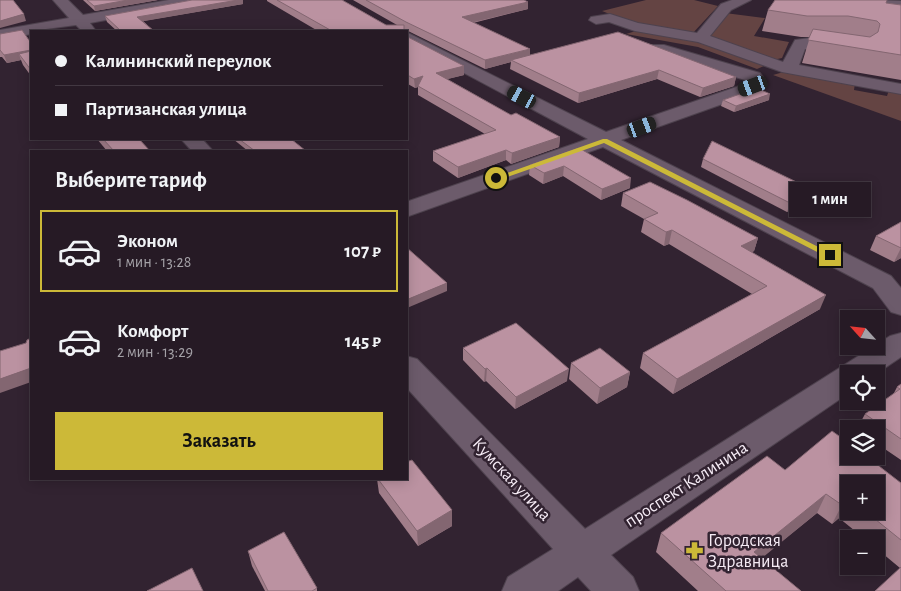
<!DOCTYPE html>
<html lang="ru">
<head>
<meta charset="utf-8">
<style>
	body { margin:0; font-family:"Alegreya Sans",sans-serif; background:#322732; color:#f1f3f6; height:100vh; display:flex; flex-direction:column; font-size:19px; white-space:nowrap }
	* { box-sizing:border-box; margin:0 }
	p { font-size:16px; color:#a4a1a7 }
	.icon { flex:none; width:28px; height:28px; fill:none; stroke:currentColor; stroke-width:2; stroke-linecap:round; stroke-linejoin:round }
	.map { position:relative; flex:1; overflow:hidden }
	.drawer { position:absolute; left:30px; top:150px; width:378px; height:330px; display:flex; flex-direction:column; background:#261a25; border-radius:0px; box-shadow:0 2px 12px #0003,0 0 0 1px #423842 }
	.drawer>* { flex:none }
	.top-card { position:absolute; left:30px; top:30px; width:378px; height:110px; border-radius:0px; box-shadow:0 2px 12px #0003,0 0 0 1px #423842; display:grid; align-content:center; height:110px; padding:0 25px; background:#261a25 }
	.needle { width:32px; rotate:297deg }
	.buttons { position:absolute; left:840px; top:310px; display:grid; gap:10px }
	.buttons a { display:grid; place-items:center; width:45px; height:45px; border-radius:0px; background:#261a25; box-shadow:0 2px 12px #0003,0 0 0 1px #423842; font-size:25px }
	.end { position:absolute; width:22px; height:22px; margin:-11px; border:6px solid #ccb938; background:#111; box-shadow:0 0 0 2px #111 }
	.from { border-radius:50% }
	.bubble { position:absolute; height:35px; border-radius:0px; background:#261a25; box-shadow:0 2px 12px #0003,0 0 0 1px #423842; font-size:16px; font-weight:700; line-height:35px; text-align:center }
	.car { position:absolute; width:15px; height:30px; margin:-15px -8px; border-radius:6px; box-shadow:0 0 4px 1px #0007; background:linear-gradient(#222 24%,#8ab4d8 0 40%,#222 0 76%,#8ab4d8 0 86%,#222 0) }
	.top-card b { display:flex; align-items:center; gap:18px; height:48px; font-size:19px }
	.top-card b+b { border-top:1px solid #423842 }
	.top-card i { width:12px; height:12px; background:#f1f3f6 }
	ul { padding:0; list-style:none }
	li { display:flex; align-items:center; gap:15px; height:82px; margin:0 10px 8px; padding:0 15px; border:2px solid transparent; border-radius:0px }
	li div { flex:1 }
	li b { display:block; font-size:19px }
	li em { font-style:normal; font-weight:700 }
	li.on { border-color:#ccb938 }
	li>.icon { width:45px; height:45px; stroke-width:1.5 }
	h2 { padding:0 25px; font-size:22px; line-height:60px }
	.button { display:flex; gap:10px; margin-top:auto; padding:10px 25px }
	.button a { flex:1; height:58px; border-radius:0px; background:#ccb938; color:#111; font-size:20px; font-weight:700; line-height:58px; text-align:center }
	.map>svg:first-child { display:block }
</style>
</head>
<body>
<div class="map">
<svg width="901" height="591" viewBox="0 0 901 591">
	<rect width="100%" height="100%" fill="#322331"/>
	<g fill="#644443">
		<path d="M646,0H694L718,6L692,34L635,24L602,11Z"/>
		<path d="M725,13L765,18L754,36L789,42L782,58L773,60L706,38Z"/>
		<path d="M639,30L695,40L766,65L757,69L698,47L626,34Z"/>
		<path d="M787,71L855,83L854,90L887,96L889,90L901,92V121L773,75Z"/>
	</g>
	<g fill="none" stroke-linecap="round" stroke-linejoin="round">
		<defs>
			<g id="minor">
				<path d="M53,0H68L83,15L169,0H198L191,4L90,23L96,31H82L76,25L31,31V34L0,40V30L69,18Z"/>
				<path d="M732,0H751L731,10L710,36L783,62L795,40L825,36L850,41L853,44L849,48L851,50L843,55L805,49L799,65L901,84V94L782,72L698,42L635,31L609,22L596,24L589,20L591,17L610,14L638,23L697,33L721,4Z"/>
				<path d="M874,0L901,1V9L876,3Z"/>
				<path d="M406,32L606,132L745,84V80L652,51L650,48L652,45H664L760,73L763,77L759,91L621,140L891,276L901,288V315L891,312L873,288L603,147L406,217V202L588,139L406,42Z"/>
				<path d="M181,139H202L213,151H192Z"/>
				<path d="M901,333V357L876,374H849V393L611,555L633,577L639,591H591L578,577L558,591H502L508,577L553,549L406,387V356L417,359L585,529L890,336Z"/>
			</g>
		</defs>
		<use href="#minor" stroke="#4e424e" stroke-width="2"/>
		<use href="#minor" fill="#6c5b6b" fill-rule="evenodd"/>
	</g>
	<g fill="#a17e8a" fill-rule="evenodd">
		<path d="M83,0H158L95,11Z"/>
		<path d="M192,0H243V4L143,21L154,31H117L107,22L105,16Z"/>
		<path d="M267,0H342L386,25H397L353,0H524L528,9L473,23L530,49V55L736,77L734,86L700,97L657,79L578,103L510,69L511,62L485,69L404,29V31H318L267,1Z"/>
		<path d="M886,3L901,5V80L802,63L810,37H801L762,31L768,10Z"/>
		<path d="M0,34L31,43V76L23,65L21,60L7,63L2,57H0Z"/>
		<path d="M406,36L464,66V75L447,79L511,115L560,137L559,147L511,164L506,160L458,178L433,161V151L485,134L418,95V87L415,88L406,83Z"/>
		<path d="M723,100H769L734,112L721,106Z"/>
		<path d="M97,139H139L150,151H107Z"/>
		<path d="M233,139H291L306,151H248Z"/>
		<path d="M579,148L630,188L601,200L563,176L543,184L529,175L530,165Z"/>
		<path d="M703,159L815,191L812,199L787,212L701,167Z"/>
		<path d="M623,193L758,238L754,251L752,252L820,309L673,394L640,368L643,353L752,294L669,244L664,246L641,232L644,219L621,206Z"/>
		<path d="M901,222V258L894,262L870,250L876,236Z"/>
		<path d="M463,348L567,381L515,409L486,381L484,382L463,360Z"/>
		<path d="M571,363L630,372L627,387L597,404L569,379Z"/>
		<path d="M901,384V460L876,443V429H857L865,414L893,395L897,387Z"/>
		<path d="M785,470L901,483V591L900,568L876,548V539H865L839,518L832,524L817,513L761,558L801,591H698L656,552L661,533ZM849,484L876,511H849Z"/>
		<path d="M377,479H406L452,510V526L418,546L379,493Z"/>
		<path d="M248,551L317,588V591H265L252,566Z"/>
	</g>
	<g fill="#836671">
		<path d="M128,0H158L95,11L94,6Z"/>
		<path d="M238,0H243V4L139,22L137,17Z"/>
		<path d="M528,2V9L462,25V17Z"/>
		<path d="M24,14L26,21L0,28V21Z"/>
		<path d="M530,49V58L511,60V62L485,69V60Z"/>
		<path d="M31,50V58L19,54L21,60L7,63L4,55Z"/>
		<path d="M464,66V75L436,82V73Z"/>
		<path d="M659,70L657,79L578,103L579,93Z"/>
		<path d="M423,76L418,87L415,88L414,79Z"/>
		<path d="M736,77L734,86L700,97L703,88Z"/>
		<path d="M770,94L769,100L734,112L736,106Z"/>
		<path d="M560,137L559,147L511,164L512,153Z"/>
		<path d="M506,150V160L458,178V167Z"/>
		<path d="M564,166L563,176L543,184L544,173Z"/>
		<path d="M631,178L630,188L601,200L602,189Z"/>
		<path d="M815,191L812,199L787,212L790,203Z"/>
		<path d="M672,230L669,244L664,246L666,232Z"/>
		<path d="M758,238L754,251L737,260L741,246Z"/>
		<path d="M901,248V258L894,262Z"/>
		<path d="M447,283V291L407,308L406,300Z"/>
		<path d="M826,295L820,309L673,394L677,379Z"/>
		<path d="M31,368V382L0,393V379Z"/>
		<path d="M487,368L486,381L484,382L485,369Z"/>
		<path d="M569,369L567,381L515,409L516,397Z"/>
		<path d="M630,372L627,387L597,404L600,388Z"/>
		<path d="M826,494L817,513L746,571L754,552Z"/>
		<path d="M849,500L839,518L832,524L842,505Z"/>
		<path d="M452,510V526L418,546L417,531Z"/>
	</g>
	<g fill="#bb92a1" stroke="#836671">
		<path d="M0,0H13L24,14L0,21Z"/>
		<path d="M87,0H128L94,6Z"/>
		<path d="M192,0H238L137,17L154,31H121L105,16Z"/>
		<path d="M277,0H342L386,25H404V31H332Z"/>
		<path d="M366,0H524L528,2L462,17L530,49L485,60L406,22Z"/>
		<path d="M775,0H887L886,3L901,5V55L808,40L813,29L870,37L878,32L880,24L877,21L848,16H807L768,10Z"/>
		<path d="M22,30L31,43V50L4,55L0,50V34Z"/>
		<path d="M618,32L736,77L703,88L659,70L579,93L511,60Z"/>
		<path d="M406,36L464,66L436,73L511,115L516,113L560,137L512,153L506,150L458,167L433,151L496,130L418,86L423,76L414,79L406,74Z"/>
		<path d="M31,51V70L19,54Z"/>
		<path d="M757,88L770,94L736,106L723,100Z"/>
		<path d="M103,139H139L150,151H114Z"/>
		<path d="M239,139H291L306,151H255Z"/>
		<path d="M712,141L815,191L790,203L703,159Z"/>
		<path d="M579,148L631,178L602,189L564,166L544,173L530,165Z"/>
		<path d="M650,182L687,200L758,238L741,246L826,295L677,379L643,353L767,286L672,230L666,232L644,219L658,213L623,193Z"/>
		<path d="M901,222V248L876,236Z"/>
		<path d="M406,247L447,283L406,300Z"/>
		<path d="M516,323L569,369L516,397L487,368L485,369L463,348Z"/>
		<path d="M31,338V368L0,379V351L26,343L27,340Z"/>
		<path d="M600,348L630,372L600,388L571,363Z"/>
		<path d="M901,384V439L865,414L900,389L897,387Z"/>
		<path d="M832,431L849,443V456H866L901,483V540L865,511H876V484H849V499L842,505L826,494L754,552L801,591H726L661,533L767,456L785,470Z"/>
		<path d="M412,460L452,510L417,531L378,479H406V462Z"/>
		<path d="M284,532L317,588L312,591H268L248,551Z"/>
		<path d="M901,567V591H875Z"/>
		<path d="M192,568L203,591H147Z"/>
	</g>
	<path fill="#ccb938" d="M603,139H607L834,255L827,257L604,143L499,180L493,178Z"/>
	<defs>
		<symbol id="pharmacy-bare" viewBox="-9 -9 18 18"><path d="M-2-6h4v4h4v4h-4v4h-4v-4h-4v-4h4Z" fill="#ccb938" stroke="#322331" stroke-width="2.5" paint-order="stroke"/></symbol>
	</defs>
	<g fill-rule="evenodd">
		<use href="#pharmacy-bare" x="682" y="538" width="25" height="25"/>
	</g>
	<g text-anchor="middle" stroke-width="5" stroke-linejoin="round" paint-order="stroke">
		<g font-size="18" fill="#f6ecf6" stroke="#322331">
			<text transform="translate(512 479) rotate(47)" y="6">Кумская улица</text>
			<text transform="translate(686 484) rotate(-33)" y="6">проспект Калинина</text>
		</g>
		<g font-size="18" fill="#f6ecf6" stroke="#322331" text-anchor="start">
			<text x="708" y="546">Городская<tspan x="708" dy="21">Здравница</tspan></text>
		</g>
	</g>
</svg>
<div class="buttons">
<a><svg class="needle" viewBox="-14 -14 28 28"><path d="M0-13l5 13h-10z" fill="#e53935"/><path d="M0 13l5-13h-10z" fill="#a4a1a7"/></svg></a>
<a><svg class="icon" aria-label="locate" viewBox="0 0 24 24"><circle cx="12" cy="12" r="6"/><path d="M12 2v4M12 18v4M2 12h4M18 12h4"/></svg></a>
<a><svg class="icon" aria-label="layers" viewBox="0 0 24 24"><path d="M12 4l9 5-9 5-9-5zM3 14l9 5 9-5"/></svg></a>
<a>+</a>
<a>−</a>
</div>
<i class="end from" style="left:496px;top:178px"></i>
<i class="end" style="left:830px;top:255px"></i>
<div class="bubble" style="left:789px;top:182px;width:82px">1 мин</div>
<i class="car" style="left:753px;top:86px;rotate:250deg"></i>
<i class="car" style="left:522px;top:97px;rotate:298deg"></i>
<i class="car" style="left:642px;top:127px;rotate:70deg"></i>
<div class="top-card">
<b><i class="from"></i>Калининский переулок</b>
<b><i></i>Партизанская улица</b>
</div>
<section class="drawer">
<h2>Выберите тариф</h2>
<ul>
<li class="on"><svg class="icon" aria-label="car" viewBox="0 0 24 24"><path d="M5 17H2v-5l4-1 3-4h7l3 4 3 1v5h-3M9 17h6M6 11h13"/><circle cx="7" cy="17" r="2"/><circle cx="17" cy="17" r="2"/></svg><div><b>Эконом</b><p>1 мин · 13:28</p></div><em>107 ₽</em></li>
<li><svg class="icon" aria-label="car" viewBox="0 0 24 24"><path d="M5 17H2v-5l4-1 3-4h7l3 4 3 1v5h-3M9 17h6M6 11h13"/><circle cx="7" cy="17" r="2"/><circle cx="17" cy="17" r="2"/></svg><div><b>Комфорт</b><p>2 мин · 13:29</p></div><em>145 ₽</em></li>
</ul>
<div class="button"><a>Заказать</a></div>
</section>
</div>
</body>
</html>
